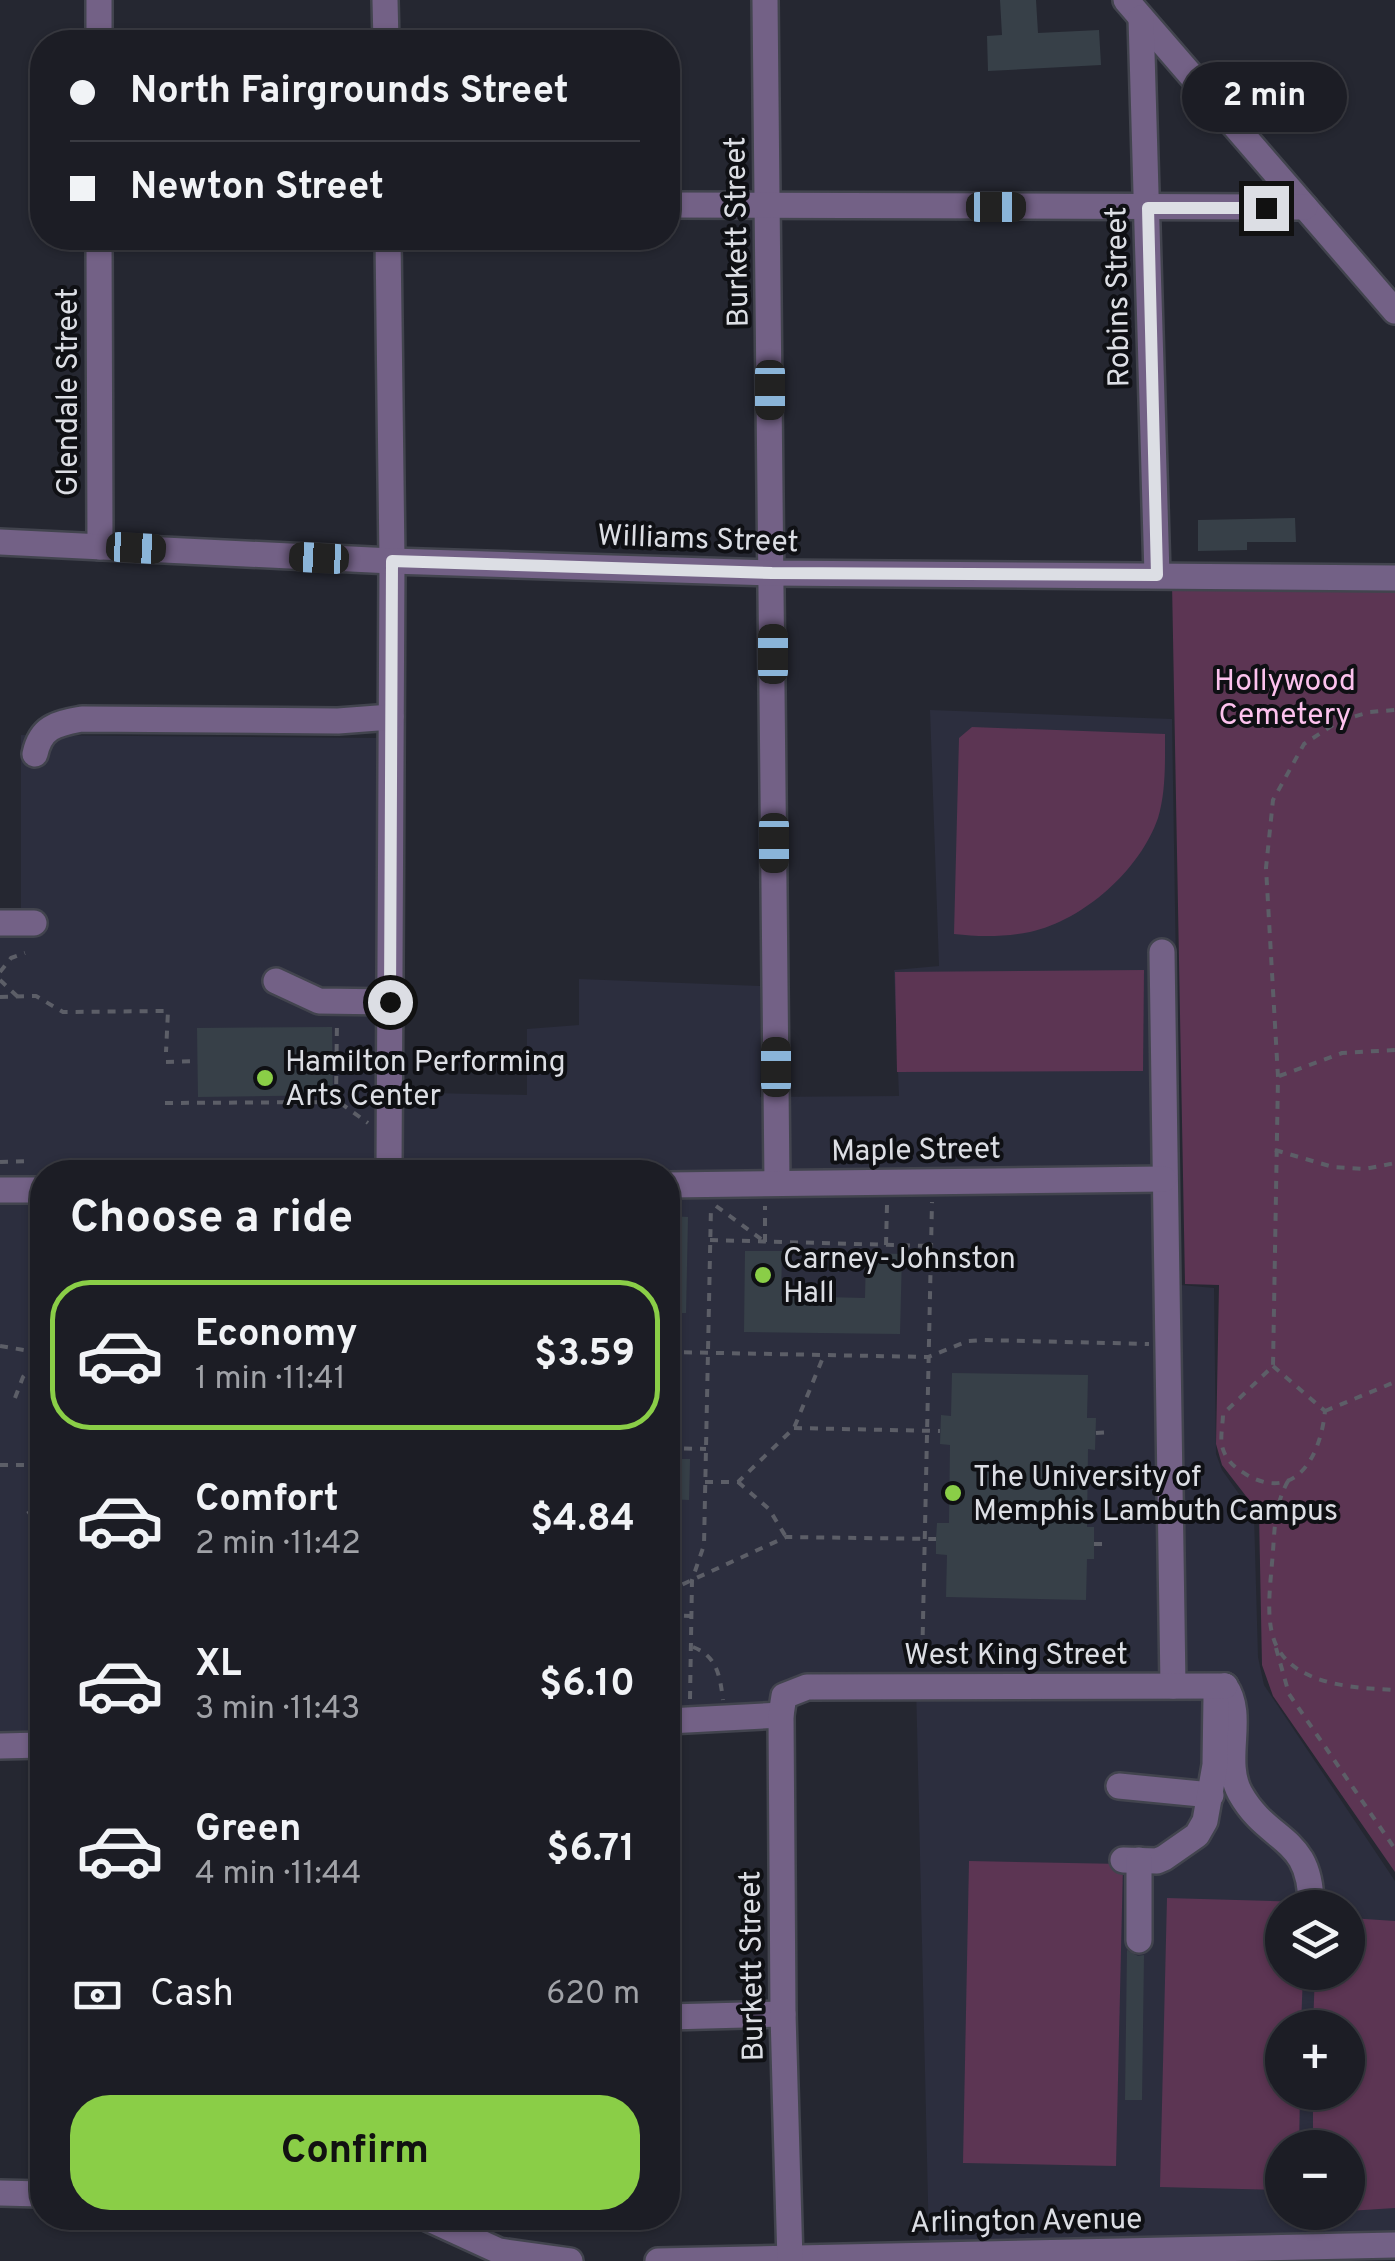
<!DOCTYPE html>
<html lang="en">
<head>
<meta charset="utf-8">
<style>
	body { margin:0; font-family:Overpass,sans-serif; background:#25262d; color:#f1f3f6; height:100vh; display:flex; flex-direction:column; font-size:38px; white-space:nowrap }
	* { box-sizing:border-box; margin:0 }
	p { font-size:32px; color:#a0a2a7 }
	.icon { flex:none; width:55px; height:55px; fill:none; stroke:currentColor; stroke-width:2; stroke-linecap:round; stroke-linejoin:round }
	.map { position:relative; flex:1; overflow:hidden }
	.sheet { position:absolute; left:30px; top:1160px; width:650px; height:1070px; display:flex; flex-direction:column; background:#1c1d25; border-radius:40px; box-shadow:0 2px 8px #0004,0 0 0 2px #3a3b42 }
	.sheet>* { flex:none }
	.hud { position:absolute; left:30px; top:30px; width:650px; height:220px; border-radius:40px; box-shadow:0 2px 8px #0004,0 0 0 2px #3a3b42; display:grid; align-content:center; height:220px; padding:0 40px; background:#1c1d25 }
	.buttons { position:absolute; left:1265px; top:1890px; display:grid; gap:20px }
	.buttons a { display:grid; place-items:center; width:100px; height:100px; border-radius:50%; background:#1c1d25; box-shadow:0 2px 8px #0004,0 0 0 2px #3a3b42; font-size:50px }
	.end { position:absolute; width:45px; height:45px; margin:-22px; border:12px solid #dcdee4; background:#111; box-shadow:0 0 0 5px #111 }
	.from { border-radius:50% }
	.bubble { position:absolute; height:70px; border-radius:35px; background:#1c1d25; box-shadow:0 2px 8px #0004,0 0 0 2px #3a3b42; font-size:32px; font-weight:700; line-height:70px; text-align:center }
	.car { position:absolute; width:30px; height:60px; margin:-30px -15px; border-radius:12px; box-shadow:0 0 8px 2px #0007; background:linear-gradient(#222 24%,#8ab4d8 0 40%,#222 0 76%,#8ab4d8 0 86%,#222 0) }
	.hud b { display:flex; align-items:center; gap:35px; height:95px; font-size:38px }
	.hud b+b { border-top:2px solid #3a3b42 }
	.hud i { width:25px; height:25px; background:#f1f3f6 }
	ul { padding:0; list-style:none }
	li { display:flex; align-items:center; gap:30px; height:150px; margin:0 20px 15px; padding:0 20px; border:5px solid transparent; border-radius:40px }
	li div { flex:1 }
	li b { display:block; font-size:38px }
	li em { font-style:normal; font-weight:700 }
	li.current { border-color:#8ace47 }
	li>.icon { width:90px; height:90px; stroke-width:1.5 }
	h2 { padding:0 40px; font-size:45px; line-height:120px }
	.pay { display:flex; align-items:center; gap:25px; height:110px; padding:0 40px; font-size:38px }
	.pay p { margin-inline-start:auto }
	.action { display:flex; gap:20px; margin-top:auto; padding:20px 40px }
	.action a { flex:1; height:115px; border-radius:40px; background:#8ace47; color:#111; font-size:40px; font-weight:700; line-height:115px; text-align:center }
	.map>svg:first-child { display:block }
</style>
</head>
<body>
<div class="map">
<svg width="1395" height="2261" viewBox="0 0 1395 2261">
	<rect width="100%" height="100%" fill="#252731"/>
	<path fill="#2c2e3e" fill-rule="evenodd" d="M930,710L1172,719L1181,1285L1214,1288L1216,1454L1222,1470L1254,1515L1258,1657L1264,1685L1395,1881V2234L929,2244L916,1683H795L776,1711L668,1717V1172H42V1740L0,1741V916L21,915V735L378,738L386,999L384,1092L527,1095V1029L579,1025V979L760,986V1097L899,1096L894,970L939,966ZM1282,1908H1348V1972H1282ZM1282,2028H1348V2092H1282ZM1282,2148H1348V2212H1282Z"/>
	<g fill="#5c3553">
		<path d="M1172,583L1395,590V1872L1273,1696L1262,1665L1259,1513L1222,1465L1216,1444L1219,1285L1185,1284Z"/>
		<path d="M972,727L1165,734C1165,761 1166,792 1158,818C1140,870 1084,920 1030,932C1005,937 979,937 954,934L959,738Z"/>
		<path d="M1144,970L1143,1071L897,1072L895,972Z"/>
		<path d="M969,1861L1123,1864L1116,2166L963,2163Z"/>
		<path d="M1167,1898L1305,1902L1304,1907L1282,1908V1972L1303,1973L1301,2027L1282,2028V2092L1300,2093L1299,2147L1282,2148V2190L1160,2187Z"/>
		<path d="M1350,1918L1395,1921V2208L1348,2211V2148L1313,2147V2093L1348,2092V2028L1313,2027L1315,1973L1348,1972Z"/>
	</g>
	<g fill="#374048">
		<path d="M1000,0H1036L1038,33L1099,30L1101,65L988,71L987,36L1002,35Z"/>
		<path d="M1295,518L1296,542H1247V550L1198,551V520Z"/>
		<path d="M332,1027L333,1095L198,1097L197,1028Z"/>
		<path d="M668,1216L688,1217L686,1313H668Z"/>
		<path d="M745,1251H782L781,1296L865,1298L866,1253L902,1254L900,1334L744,1332Z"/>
		<path d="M952,1373L1088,1375L1087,1418H1096L1095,1450L1088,1449L1087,1527H1094V1559H1087L1086,1600L946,1597L947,1555L936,1554V1539L937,1523H949L950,1445L940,1444L941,1415L951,1416Z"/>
		<path d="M668,1459H690L689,1500L668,1499Z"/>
		<path d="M1127,1950L1138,1956L1144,1955L1142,2100H1125Z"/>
	</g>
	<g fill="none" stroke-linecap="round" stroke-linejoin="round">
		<defs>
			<g id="minor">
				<path d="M99,0V42"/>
				<path d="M385,0L386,42"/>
				<path d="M765,0L777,1183"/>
				<path d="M1126,0L1395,311"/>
				<path d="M1141,18L1157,575"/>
				<path d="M668,205L1305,207"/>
				<path d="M99,238L100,547"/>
				<path d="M388,238L392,561L389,1172"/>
				<path d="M0,542L392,561L772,573L1395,578"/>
				<path d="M35,754C41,726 57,724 82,719L338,721L391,717"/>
				<path d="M0,923H34"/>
				<path d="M1162,952L1173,1686"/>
				<path d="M276,981L319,1001L390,1002"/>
				<path d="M668,1185L1164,1179"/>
				<path d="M0,1190H42"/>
				<path d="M1225,1686C1246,1716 1222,1760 1240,1793C1269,1845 1312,1834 1311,1908"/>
				<path d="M668,1721L781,1715"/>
				<path d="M0,1746L42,1745"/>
				<path d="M1119,1786L1211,1795"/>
				<path d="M1123,1860L1157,1861L1164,1858L1197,1835L1205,1821L1215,1765L1216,1697L1225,1686"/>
				<path d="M1139,1940V1860"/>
				<path d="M668,2017L783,2014"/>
				<path d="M0,2193L42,2194"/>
				<path d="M427,2218L499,2251L570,2261"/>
				<path d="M658,2261L1395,2245"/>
				<path d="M790,2261L783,2014L781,1715L784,1696L807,1687L1225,1686"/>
			</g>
		</defs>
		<use href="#minor" stroke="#42444e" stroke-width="30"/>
		<g stroke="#5c5e67" stroke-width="4" stroke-dasharray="8 8" stroke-linecap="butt">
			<path d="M0,972L11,958L25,953"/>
			<path d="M0,980L18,997"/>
			<path d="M0,997L36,996L63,1012L168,1011L166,1052"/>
			<path d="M166,1062L197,1061"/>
			<path d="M1279,1076L1342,1053L1395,1050"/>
			<path d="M336,1100L337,1020"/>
			<path d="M165,1103L339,1102L368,1123"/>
			<path d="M1275,1150L1333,1167L1365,1169L1395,1163"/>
			<path d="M0,1162L29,1161"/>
			<path d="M716,1206L765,1242"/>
			<path d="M710,1240L931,1246"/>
			<path d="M765,1242V1206"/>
			<path d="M886,1245L887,1205"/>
			<path d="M0,1346L42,1353"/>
			<path d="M668,1352L928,1357L968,1341L984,1340L1149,1344"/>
			<path d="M1273,1366L1325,1411C1321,1454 1297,1503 1247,1475C1234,1467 1226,1461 1222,1446C1220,1436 1223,1424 1223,1414L1273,1366L1278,1077L1266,868L1273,800L1304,744L1339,721L1370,712L1395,710"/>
			<path d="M15,1398L23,1377L42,1358"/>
			<path d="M1325,1411L1395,1382"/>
			<path d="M794,1428L940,1431"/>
			<path d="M1096,1433L1112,1432"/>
			<path d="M668,1448L706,1449"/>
			<path d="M0,1465H28"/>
			<path d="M1288,1481C1273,1508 1275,1533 1272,1563C1270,1588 1265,1624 1277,1647C1298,1686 1357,1688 1395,1690"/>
			<path d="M705,1482H738L794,1428L824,1355"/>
			<path d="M738,1482L769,1509L786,1537"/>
			<path d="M28,1511L42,1532"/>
			<path d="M1094,1544H1109"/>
			<path d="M668,1591L786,1537L936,1539"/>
			<path d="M668,1615L691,1616"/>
			<path d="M693,1647C717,1656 720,1676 723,1700"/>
			<path d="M1276,1648L1289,1694L1395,1849"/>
			<path d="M922,1667L932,1202"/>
			<path d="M690,1699L692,1580L704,1545L711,1206"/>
		</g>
		<use href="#minor" stroke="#736186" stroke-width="25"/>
	</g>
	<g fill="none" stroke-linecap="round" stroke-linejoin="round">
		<path stroke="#dcdee4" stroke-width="12" d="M390,1002L392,561L772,573L1157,575L1148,208H1266"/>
	</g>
	<g fill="#8ace47" stroke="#0f1014" stroke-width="4">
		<circle cx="265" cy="1078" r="10"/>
		<circle cx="763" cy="1275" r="10"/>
		<circle cx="953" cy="1493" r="10"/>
	</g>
	<g text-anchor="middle" stroke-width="8" stroke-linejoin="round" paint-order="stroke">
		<g font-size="30" fill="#dcdee4" stroke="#0f1014">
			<text transform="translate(736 232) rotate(-91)" y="10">Burkett Street</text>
			<text transform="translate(1117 297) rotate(-91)" y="10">Robins Street</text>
			<text transform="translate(67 392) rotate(-90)" y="10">Glendale Street</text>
			<text transform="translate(698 538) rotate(2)" y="10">Williams Street</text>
			<text transform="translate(916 1149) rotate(-1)" y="10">Maple Street</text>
			<text x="1016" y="1664">West King Street</text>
			<text transform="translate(751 1966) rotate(-91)" y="10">Burkett Street</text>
			<text transform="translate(1026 2220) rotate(-1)" y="10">Arlington Avenue</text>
		</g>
		<g font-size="30" fill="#fdc2ee" stroke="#0f1014">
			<text x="1285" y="690">Hollywood<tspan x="1285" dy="34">Cemetery</tspan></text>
		</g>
		<g font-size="30" fill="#dcdee4" stroke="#0f1014" text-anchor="start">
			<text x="285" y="1071">Hamilton Performing<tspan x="285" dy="34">Arts Center</tspan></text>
			<text x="783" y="1268">Carney-Johnston<tspan x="783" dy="34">Hall</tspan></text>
			<text x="973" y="1486">The University of<tspan x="973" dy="34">Memphis Lambuth Campus</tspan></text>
		</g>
	</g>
</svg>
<div class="buttons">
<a><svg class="icon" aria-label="layers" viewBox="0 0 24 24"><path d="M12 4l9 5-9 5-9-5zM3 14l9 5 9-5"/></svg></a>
<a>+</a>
<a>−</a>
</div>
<i class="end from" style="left:390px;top:1002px"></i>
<i class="end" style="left:1266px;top:208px"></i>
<div class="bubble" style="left:1182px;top:62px;width:165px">2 min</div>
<i class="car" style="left:996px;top:207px;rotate:90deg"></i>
<i class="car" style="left:770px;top:390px;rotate:180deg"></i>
<i class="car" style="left:136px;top:548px;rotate:93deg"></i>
<i class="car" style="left:319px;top:558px;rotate:273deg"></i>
<i class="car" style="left:773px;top:654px;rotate:0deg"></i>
<i class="car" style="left:774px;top:843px;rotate:180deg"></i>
<i class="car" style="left:776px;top:1067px;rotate:0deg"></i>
<div class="hud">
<b><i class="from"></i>North Fairgrounds Street</b>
<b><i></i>Newton Street</b>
</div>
<section class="sheet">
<h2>Choose a ride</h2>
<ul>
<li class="current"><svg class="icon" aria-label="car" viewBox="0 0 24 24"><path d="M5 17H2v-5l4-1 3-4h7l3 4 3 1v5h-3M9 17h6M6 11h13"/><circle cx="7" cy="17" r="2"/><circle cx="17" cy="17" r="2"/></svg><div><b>Economy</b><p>1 min · 11:41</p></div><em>$3.59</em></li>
<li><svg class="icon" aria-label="car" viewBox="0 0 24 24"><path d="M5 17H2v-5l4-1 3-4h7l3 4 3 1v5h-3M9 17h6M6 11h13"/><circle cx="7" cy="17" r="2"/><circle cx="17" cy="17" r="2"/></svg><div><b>Comfort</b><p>2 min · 11:42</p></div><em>$4.84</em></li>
<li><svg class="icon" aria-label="car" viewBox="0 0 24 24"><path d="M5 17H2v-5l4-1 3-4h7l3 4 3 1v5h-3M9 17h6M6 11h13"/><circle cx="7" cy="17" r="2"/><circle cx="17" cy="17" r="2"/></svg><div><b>XL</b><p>3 min · 11:43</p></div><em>$6.10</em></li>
<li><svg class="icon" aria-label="car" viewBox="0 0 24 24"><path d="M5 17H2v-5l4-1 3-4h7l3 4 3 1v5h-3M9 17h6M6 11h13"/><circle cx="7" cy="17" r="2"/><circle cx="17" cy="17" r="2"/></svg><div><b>Green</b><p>4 min · 11:44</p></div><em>$6.71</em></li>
</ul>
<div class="pay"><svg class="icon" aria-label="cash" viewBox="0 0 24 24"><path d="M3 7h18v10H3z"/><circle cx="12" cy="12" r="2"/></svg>Cash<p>620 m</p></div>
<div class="action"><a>Confirm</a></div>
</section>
</div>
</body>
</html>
